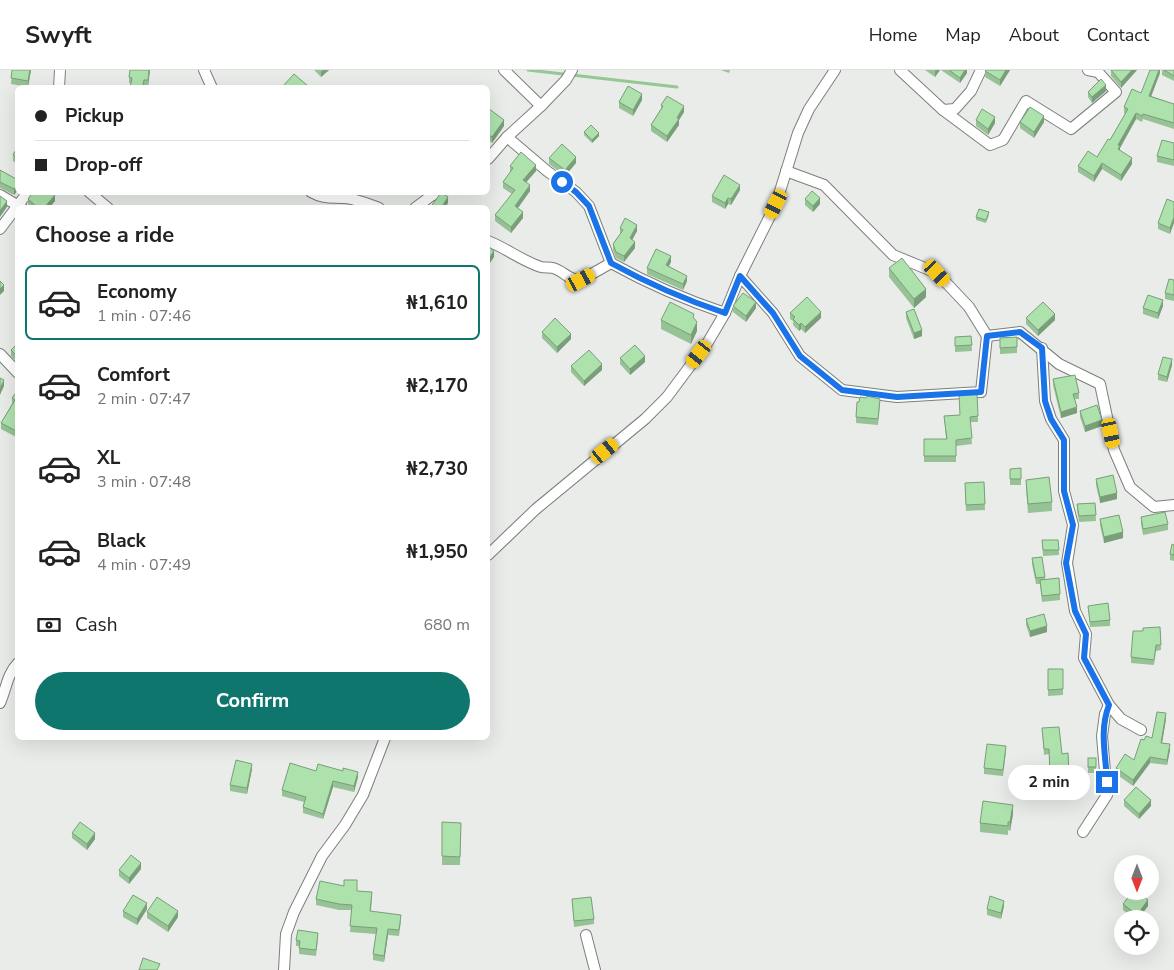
<!DOCTYPE html>
<html lang="en">
<head>
<meta charset="utf-8">
<style>
	body { margin:0; font-family:"Nunito Sans",sans-serif; background:#f2f2f2; color:#222; height:100vh; display:flex; flex-direction:column; font-size:19px; white-space:nowrap }
	* { box-sizing:border-box; margin:0 }
	p { font-size:16px; color:#767676 }
	.icon { flex:none; width:28px; height:28px; fill:none; stroke:currentColor; stroke-width:2; stroke-linecap:round; stroke-linejoin:round }
	.map { position:relative; flex:1; overflow:hidden }
	.drawer { position:absolute; left:15px; top:135px; width:475px; height:535px; display:flex; flex-direction:column; background:#fff; border-radius:8px; box-shadow:0 5px 20px #0002 }
	.drawer>* { flex:none }
	.guide { position:absolute; left:15px; top:15px; width:475px; height:110px; border-radius:8px; box-shadow:0 5px 20px #0002; display:grid; align-content:center; height:110px; padding:0 20px; background:#fff }
	.needle { width:32px; rotate:180deg }
	.buttons { position:absolute; left:1114px; top:785px; display:grid; gap:10px }
	.buttons a { display:grid; place-items:center; width:45px; height:45px; border-radius:50%; background:#fff; box-shadow:0 5px 20px #0002; font-size:25px }
	.end { position:absolute; width:22px; height:22px; margin:-11px; border:6px solid #1a73e8; background:#fff; box-shadow:0 0 0 2px #fff }
	.from { border-radius:50% }
	.bubble { position:absolute; height:35px; border-radius:18px; background:#fff; box-shadow:0 5px 20px #0002; font-size:16px; font-weight:700; line-height:35px; text-align:center }
	.car { position:absolute; width:15px; height:30px; margin:-15px -8px; border-radius:6px; box-shadow:0 0 4px 1px #0007; background:linear-gradient(#f5c518 24%,#345 0 40%,#f5c518 0 76%,#345 0 86%,#f5c518 0) }
	.guide b { display:flex; align-items:center; gap:18px; height:48px; font-size:19px }
	.guide b+b { border-top:1px solid #e0e0e0 }
	.guide i { width:12px; height:12px; background:#222 }
	ul { padding:0; list-style:none }
	li { display:flex; align-items:center; gap:15px; height:75px; margin:0 10px 8px; padding:0 10px; border:2px solid transparent; border-radius:8px }
	li div { flex:1 }
	li b { display:block; font-size:19px }
	li em { font-style:normal; font-weight:700 }
	li.on { border-color:#0f766e }
	li>.icon { width:45px; height:45px; stroke-width:1.5 }
	h2 { padding:0 20px; font-size:22px; line-height:60px }
	.pay { display:flex; align-items:center; gap:12px; height:55px; padding:0 20px; font-size:19px }
	.pay p { margin-inline-start:auto }
	.action { display:flex; gap:10px; margin-top:auto; padding:10px 20px }
	.action a { flex:1; height:58px; border-radius:30px; background:#0f766e; color:#fff; font-size:20px; font-weight:700; line-height:58px; text-align:center }
	header { display:flex; align-items:center; gap:30px; box-sizing:border-box; height:70px; padding:0 25px; background:#fff; border-bottom:1px solid #e0e0e0 }
	header strong { font-size:24px }
	nav { display:flex; gap:28px; margin-inline-start:auto; font-size:18px }
	.map>svg:first-child { display:block }
</style>
</head>
<body>
<header>
<strong>Swyft</strong>
<nav><a>Home</a><a>Map</a><a>About</a><a>Contact</a></nav>
</header>
<div class="map">
<svg width="1174" height="900" viewBox="0 0 1174 900">
	<rect width="100%" height="100%" fill="#e9ece9"/>
	<g fill="none" stroke-linecap="round" stroke-linejoin="round">
		<path stroke="#94c793" stroke-width="3" d="M528,0L677,17"/>
		<defs>
			<g id="street">
				<path d="M204,0L212,18"/>
				<path d="M504,0L541,36L566,10L572,0"/>
				<path d="M900,0L943,40L955,39L971,21L981,0"/>
				<path d="M59,18L60,0"/>
				<path d="M943,40L990,75L1003,70L1026,31L1071,59L1116,22L1098,2L1088,0"/>
				<path d="M507,67L547,101L576,122L589,136L611,193"/>
				<path d="M488,89L507,67L541,36"/>
				<path d="M786,101L824,115L893,185L937,203L969,237L987,266L1020,262L1059,294L1100,314L1114,380L1130,417L1154,437L1174,435"/>
				<path d="M89,122L108,138"/>
				<path d="M311,122C323,129 332,127 345,128C357,129 368,134 379,138"/>
				<path d="M0,125L22,138"/>
				<path d="M415,138L431,126L440,122"/>
				<path d="M0,159L28,122"/>
				<path d="M488,171C506,178 522,191 541,197C545,198 549,197 553,198C564,201 569,211 581,210L611,193C647,213 686,230 725,243"/>
				<path d="M740,206L773,243L800,286L842,320L897,327L981,322L987,266"/>
				<path d="M1042,278L1045,331L1051,349L1064,370V421L1073,455L1067,493L1075,541L1086,564L1084,588L1109,635L1121,649L1141,660"/>
				<path d="M0,284L18,303"/>
				<path d="M488,485L536,439L645,349L667,327L708,272L725,243L740,206L776,134L798,63L809,39L835,0"/>
				<path d="M0,633C6,620 7,604 18,593"/>
				<path d="M1083,762L1107,725L1102,666L1105,644L1109,635"/>
				<path d="M586,865L595,900"/>
				<path d="M284,900L286,864L294,842L322,786L345,755L363,725L385,668"/>
			</g>
		</defs>
		<use href="#street" stroke="#7c7f7c" stroke-width="12"/>
		<use href="#street" stroke="#fff" stroke-width="10"/>
	</g>
	<g fill="#96c295">
		<path d="M12,0H31L28,17L11,14Z"/>
		<path d="M150,0L148,16L129,13V7Z"/>
		<path d="M314,0H329L321,7Z"/>
		<path d="M721,0H730L729,3Z"/>
		<path d="M925,0H940L935,7Z"/>
		<path d="M941,0H967V3L960,13Z"/>
		<path d="M986,0H1010L1000,16L985,7Z"/>
		<path d="M1111,0H1137L1121,18L1111,6Z"/>
		<path d="M1160,0V3L1151,26L1174,34V59L1143,49L1142,52L1136,49L1120,78V80L1132,94L1121,111L1102,99L1094,112L1078,102V96L1097,87L1110,70L1125,44L1124,43V37L1141,23Z"/>
		<path d="M1162,0H1174V11L1162,5Z"/>
		<path d="M1106,21L1092,33L1088,27V22Z"/>
		<path d="M642,30L633,46L619,38V32Z"/>
		<path d="M661,35L684,42L679,50V55L667,72L651,61V55L661,39Z"/>
		<path d="M488,38L504,56L492,73L488,70Z"/>
		<path d="M976,50L995,53L988,65L976,56Z"/>
		<path d="M1020,52H1044L1034,68L1020,58Z"/>
		<path d="M584,62L599,66L592,73L584,65Z"/>
		<path d="M1174,73V96L1157,92V86Z"/>
		<path d="M18,76V94L13,91V85Z"/>
		<path d="M549,88L576,93L565,106L549,94Z"/>
		<path d="M510,96L536,101L526,112L530,121L518,138L523,148L511,163L495,151V145L512,124L503,118V112L510,102Z"/>
		<path d="M0,100L18,110V120L14,125L0,118Z"/>
		<path d="M740,120L731,135L728,134L725,139L712,132V126Z"/>
		<path d="M28,129L55,131L49,138H31L28,134Z"/>
		<path d="M805,129L820,134L813,142L805,135Z"/>
		<path d="M1174,132L1170,164L1158,159V153Z"/>
		<path d="M989,145L986,153L976,150V147Z"/>
		<path d="M620,158L637,161L632,170L635,178L624,192L616,188L613,180V174L620,164Z"/>
		<path d="M671,192L669,196L687,211L683,220L647,204V198Z"/>
		<path d="M889,198L926,227L914,238L889,207Z"/>
		<path d="M1174,210V231L1165,229V223Z"/>
		<path d="M733,236L756,238L746,252L733,242Z"/>
		<path d="M1163,236L1158,249L1143,244V238Z"/>
		<path d="M906,242L922,266L914,269L906,248Z"/>
		<path d="M790,243L821,248L805,263L801,259L799,261L793,255V251L790,249Z"/>
		<path d="M694,248L697,261L691,274L661,259V250Z"/>
		<path d="M1026,248L1055,250L1038,266L1026,254Z"/>
		<path d="M542,262L571,269L557,283L542,268Z"/>
		<path d="M971,266L972,281L955,282V267Z"/>
		<path d="M1017,267V283L1000,284V268Z"/>
		<path d="M18,273V293L11,286V280Z"/>
		<path d="M620,288L645,292L630,305L620,294Z"/>
		<path d="M1172,295L1167,312L1158,310V304Z"/>
		<path d="M571,296L602,300L584,316L571,302Z"/>
		<path d="M1053,309L1079,323V329H1075L1077,343L1061,348L1053,315Z"/>
		<path d="M18,320V368L1,359V353L12,334V328Z"/>
		<path d="M959,324L978,346V352H970L972,374L956,376V392H924V369H946L944,346L960,345Z"/>
		<path d="M859,332L880,335L878,355L856,353V347Z"/>
		<path d="M1080,341L1102,356L1085,362L1080,347Z"/>
		<path d="M1021,398V415H1010V399Z"/>
		<path d="M1096,409L1117,429L1100,433L1096,415Z"/>
		<path d="M1026,410L1052,432V441L1028,443L1026,418Z"/>
		<path d="M984,412L985,440L966,441L965,413Z"/>
		<path d="M1095,433L1096,451L1079,452L1077,440V434Z"/>
		<path d="M1141,447L1168,454V460L1143,465L1141,453Z"/>
		<path d="M1100,449L1123,468L1104,473L1100,455Z"/>
		<path d="M1042,470H1058L1059,485L1043,486Z"/>
		<path d="M1174,475V491L1170,490V484Z"/>
		<path d="M1032,488L1045,507V509L1060,524V530L1042,532L1040,514H1036L1032,494Z"/>
		<path d="M1088,536L1110,550V556L1090,557Z"/>
		<path d="M1026,549L1047,562L1030,567L1026,555Z"/>
		<path d="M1160,557L1161,580L1156,581L1154,595L1131,593V587L1143,561Z"/>
		<path d="M1048,599H1063V625L1048,626Z"/>
		<path d="M1166,649L1162,673L1170,680L1167,695L1150,693L1133,716L1116,704V698L1134,690L1144,670L1152,668Z"/>
		<path d="M1042,658L1062,684L1068,683L1069,710L1050,711L1049,684L1044,685Z"/>
		<path d="M1006,682L1003,706L984,704V698Z"/>
		<rect x="1088" y="688" width="8" height="15"/>
		<path d="M252,699L247,724L230,721V715Z"/>
		<path d="M316,701L358,707L354,722L333,717L323,749L303,743V737L304,732L282,726V720Z"/>
		<path d="M1124,730L1151,736L1139,749L1124,736Z"/>
		<path d="M1013,744L1010,761L1008,760V765L980,762V753Z"/>
		<path d="M442,752L461,753L460,795H442Z"/>
		<path d="M72,763L95,769L87,780L72,768Z"/>
		<path d="M141,799L129,814L119,806V800Z"/>
		<path d="M357,821L372,828L371,841L401,851L399,866L388,865L384,892L373,890V884L376,864L350,862L352,840H339L316,835V829Z"/>
		<path d="M572,829L594,849V854L574,857Z"/>
		<path d="M1123,834L1148,836L1138,849H1135L1123,840Z"/>
		<path d="M1004,836L1001,849L987,845V839Z"/>
		<path d="M147,839L137,855L123,847V841Z"/>
		<path d="M147,842L178,847L168,862L147,848Z"/>
		<path d="M318,869L316,886L299,884V876H296V870Z"/>
	</g>
	<g fill="#7a9e79">
		<path d="M30,0H31L28,17V11Z"/>
		<path d="M149,0H150L148,16V10Z"/>
		<path d="M323,0H329L321,7V2Z"/>
		<path d="M936,0H940L935,7V1Z"/>
		<path d="M965,0H967V3L960,13V8Z"/>
		<path d="M1006,0H1010L1000,16V10Z"/>
		<path d="M1132,0H1137L1121,18V12Z"/>
		<path d="M1159,0H1160V3L1149,32V26Z"/>
		<path d="M1106,15V21L1092,33V27Z"/>
		<path d="M642,24V30L633,46V40Z"/>
		<path d="M684,36V42L679,50V55L667,72V66Z"/>
		<path d="M1136,43V49L1120,78V82L1118,85V75Z"/>
		<path d="M1044,46V52L1034,68V62Z"/>
		<path d="M995,47V53L988,65V59Z"/>
		<path d="M504,50V56L492,73V67Z"/>
		<path d="M599,63V66L592,73V70Z"/>
		<path d="M576,87V93L565,106V100Z"/>
		<path d="M1132,88V94L1121,111V105Z"/>
		<path d="M1102,93V99L1094,112V106Z"/>
		<path d="M536,95V101L523,116V110Z"/>
		<path d="M18,114V120L14,125V119Z"/>
		<path d="M530,115V121L515,142V136Z"/>
		<path d="M740,115V120L731,135V129Z"/>
		<path d="M55,125V131L49,138H44Z"/>
		<path d="M448,127V133L445,138H441Z"/>
		<path d="M728,128V134L725,139V133Z"/>
		<path d="M820,128V134L813,142V136Z"/>
		<path d="M7,131V137L0,147V141Z"/>
		<path d="M523,142V148L511,163V157Z"/>
		<path d="M1174,147V153L1170,164V158Z"/>
		<path d="M637,155V161L630,174V168Z"/>
		<path d="M635,172V178L624,192V186Z"/>
		<path d="M494,181V187L488,196V190Z"/>
		<path d="M671,186V192L666,201V195Z"/>
		<path d="M687,206V211L683,220V214Z"/>
		<path d="M4,215V221L0,225V219Z"/>
		<path d="M926,219V227L914,238V229Z"/>
		<path d="M1163,230V236L1158,249V243Z"/>
		<path d="M756,232V238L746,252V246Z"/>
		<path d="M821,242V248L805,263V257Z"/>
		<path d="M1055,244V250L1038,266V260Z"/>
		<path d="M697,252V261L691,274V265Z"/>
		<path d="M801,253V259L799,261V255Z"/>
		<path d="M922,260V266L914,269V263Z"/>
		<path d="M571,264V269L557,283V277Z"/>
		<path d="M645,286V292L630,305V299Z"/>
		<path d="M1172,289V295L1167,312V307Z"/>
		<path d="M602,294V300L584,316V311Z"/>
		<path d="M4,310V316L0,325V319Z"/>
		<path d="M1077,337V343L1061,348V342Z"/>
		<path d="M1102,350V356L1085,362V356Z"/>
		<path d="M1117,423V429L1100,433V427Z"/>
		<path d="M1123,462V468L1104,473V467Z"/>
		<path d="M1047,556V562L1030,567V561Z"/>
		<path d="M1166,643V649L1161,679V673Z"/>
		<path d="M1170,674V680L1167,695V690Z"/>
		<path d="M1150,687V693L1133,716V710Z"/>
		<path d="M252,694V699L247,724V718Z"/>
		<path d="M358,702V707L354,722V716Z"/>
		<path d="M333,711V717L323,749V744Z"/>
		<path d="M1151,730V736L1139,749V744Z"/>
		<path d="M1013,735V744L1010,761V752Z"/>
		<path d="M95,763V769L87,780V774Z"/>
		<path d="M141,793V799L129,814V808Z"/>
		<path d="M1148,830V836L1138,849H1137V845Z"/>
		<path d="M1004,831V836L1001,849V843Z"/>
		<path d="M147,833V839L137,855V849Z"/>
		<path d="M178,841V847L168,862V856Z"/>
		<path d="M388,859V865L384,892V886Z"/>
	</g>
	<g fill="#aee2ad" stroke="#7a9e79">
		<path d="M12,0H30L28,11L11,8Z"/>
		<path d="M130,0H149L148,10H144L142,18H130L132,8L129,7Z"/>
		<path d="M949,0H965L960,8Z"/>
		<path d="M986,0H1006L1000,10L985,1Z"/>
		<path d="M1111,0H1132L1121,12Z"/>
		<path d="M1150,0H1159L1149,26L1174,34V53L1143,44L1142,46L1136,43L1118,75L1120,76L1118,79L1132,88L1121,105L1102,93L1094,106L1078,96L1088,81L1097,87L1108,69L1110,70L1128,39L1124,37L1132,19L1141,23Z"/>
		<path d="M1164,0H1174V6Z"/>
		<path d="M294,4L308,16L306,18L282,17Z"/>
		<path d="M1101,9L1106,15L1092,27L1088,22Z"/>
		<path d="M628,16L642,24L633,40L619,32Z"/>
		<path d="M667,26L684,36L677,48L679,49L667,66L651,55L663,36L661,35Z"/>
		<path d="M1030,37L1044,46L1034,62L1020,52Z"/>
		<path d="M488,38L504,50L492,67L488,64Z"/>
		<path d="M982,39L995,47L988,59L976,50Z"/>
		<path d="M591,55L599,63L592,70L584,62Z"/>
		<path d="M1162,70L1174,73V90L1157,86Z"/>
		<path d="M562,74L576,87L565,100L549,88Z"/>
		<path d="M18,76V88L13,85Z"/>
		<path d="M521,82L536,95L523,110L530,115L515,136L523,142L511,157L495,145L515,120L503,112L513,98L510,96Z"/>
		<path d="M0,100L18,110V114L14,119L0,112Z"/>
		<path d="M724,105L740,115L731,129L728,128L725,133L712,126Z"/>
		<path d="M812,121L820,128L813,136L805,129Z"/>
		<path d="M33,122H52L55,125L44,138H38L28,129Z"/>
		<path d="M442,123L448,127L441,138H430L440,124Z"/>
		<path d="M0,126L7,131L0,141Z"/>
		<path d="M1167,129L1174,132V147L1170,158L1158,153Z"/>
		<path d="M979,139L989,142L986,150L976,147Z"/>
		<path d="M625,148L637,155L630,168L635,172L624,186L616,182L613,174L623,160L620,158Z"/>
		<path d="M488,176L494,181L488,190Z"/>
		<path d="M656,179L671,186L666,195L687,206L683,214L647,198Z"/>
		<path d="M902,188L926,219L914,229L889,198Z"/>
		<path d="M1169,209L1174,210V225L1165,223Z"/>
		<path d="M0,211L4,215L0,219Z"/>
		<path d="M743,223L756,232L746,246L733,236Z"/>
		<path d="M1148,225L1163,230L1158,243L1143,238Z"/>
		<path d="M807,227L821,242L805,257L801,253L799,255L793,249L795,247L790,243Z"/>
		<path d="M670,232L694,244L693,247L697,252L691,265L661,250Z"/>
		<path d="M1043,232L1055,244L1038,260L1026,248Z"/>
		<path d="M914,239L922,260L914,263L906,242Z"/>
		<path d="M555,248L571,264L557,277L542,262Z"/>
		<path d="M971,266L972,275L955,276V267Z"/>
		<path d="M1017,267V277L1000,278V268Z"/>
		<path d="M18,273V287L11,280Z"/>
		<path d="M635,275L645,286L630,299L620,288Z"/>
		<path d="M589,280L602,294L584,311L571,296Z"/>
		<path d="M1163,287L1172,289L1167,307L1158,304Z"/>
		<path d="M1075,305L1079,323L1073,324L1077,337L1061,342L1053,309Z"/>
		<path d="M0,308L4,310L0,319Z"/>
		<path d="M18,320V362L1,353L15,330L12,328Z"/>
		<path d="M977,323L978,346L970,347L972,368L956,370V386H924V369H947L944,346L960,345L959,324Z"/>
		<path d="M867,326L880,329L878,349L856,347L857,332H859L860,327L866,328Z"/>
		<path d="M1097,335L1102,350L1085,356L1080,341Z"/>
		<path d="M1021,398V409H1010V399Z"/>
		<path d="M1113,405L1117,423L1100,427L1096,409Z"/>
		<path d="M1049,407L1052,432L1028,434L1026,410Z"/>
		<path d="M984,412L985,434L966,435L965,413Z"/>
		<path d="M1095,433L1096,445L1079,446L1077,434Z"/>
		<path d="M1165,442L1168,454L1143,459L1141,447Z"/>
		<path d="M1119,445L1123,462L1104,467L1100,449Z"/>
		<path d="M1042,470H1058L1059,480H1043Z"/>
		<path d="M1172,474L1174,475V485L1170,484Z"/>
		<path d="M1042,487L1045,507L1036,508L1032,488Z"/>
		<path d="M1059,508L1060,524L1042,526L1040,510Z"/>
		<path d="M1108,533L1110,550L1090,552L1088,536Z"/>
		<path d="M1044,544L1047,556L1030,561L1026,549Z"/>
		<path d="M1160,557L1161,575H1156L1154,590L1131,587L1133,561H1143V558Z"/>
		<path d="M1048,599H1063V619L1048,620Z"/>
		<path d="M1157,642L1166,643L1161,673L1170,674L1167,690L1150,687L1133,710L1116,698L1125,684L1134,690L1141,669L1144,670L1146,666L1152,668Z"/>
		<path d="M1059,657L1062,684L1068,683L1069,704L1050,705L1049,679H1044L1042,658Z"/>
		<path d="M987,674L1006,676L1003,700L984,698Z"/>
		<rect x="1088" y="688" width="8" height="9"/>
		<path d="M236,690L252,694L247,718L230,715Z"/>
		<path d="M290,693L316,701L318,694L343,701V698L358,702L354,716L333,711L323,744L303,737L306,727L282,720Z"/>
		<path d="M1136,717L1151,730L1139,744L1124,730Z"/>
		<path d="M983,731L1013,735L1010,752H1008V756L980,753Z"/>
		<path d="M80,752L95,763L87,774L72,763Z"/>
		<path d="M442,752L461,753L460,787L442,786Z"/>
		<path d="M131,785L141,793L129,808L119,800Z"/>
		<path d="M344,810H357V821L372,822L370,841L401,845L399,860L388,859L384,886L373,884L377,858L350,856L352,835L339,834L316,829L320,811L344,816Z"/>
		<path d="M1133,821H1137L1148,830L1137,845L1123,834Z"/>
		<path d="M133,825L147,833L137,849L123,841Z"/>
		<path d="M990,826L1004,831L1001,843L987,839Z"/>
		<path d="M157,827L178,841L168,856L147,842Z"/>
		<path d="M591,827L594,849L574,851L572,829Z"/>
		<path d="M298,860L318,863L316,880L299,878L300,871L296,870Z"/>
		<path d="M143,888L160,894L157,900H139Z"/>
	</g>
	<g fill="none" stroke-linecap="round" stroke-linejoin="round">
		<path stroke="#1a73e8" stroke-width="6" d="M562,112L576,122L589,136L611,193C647,213 686,230 725,243L740,206L773,243L800,286L842,320L897,327L981,322L987,266L1020,262L1042,278L1045,331L1051,349L1064,370V421L1073,455L1066,493L1075,541L1086,564L1084,588L1109,635C1099,661 1106,686 1107,712"/>
	</g>
</svg>
<div class="buttons">
<a><svg class="needle" viewBox="-14 -14 28 28"><path d="M0-13l5 13h-10z" fill="#e53935"/><path d="M0 13l5-13h-10z" fill="#767676"/></svg></a>
<a><svg class="icon" aria-label="locate" viewBox="0 0 24 24"><circle cx="12" cy="12" r="6"/><path d="M12 2v4M12 18v4M2 12h4M18 12h4"/></svg></a>
</div>
<i class="end from" style="left:562px;top:112px"></i>
<i class="end" style="left:1107px;top:712px"></i>
<div class="bubble" style="left:1008px;top:695px;width:82px">2 min</div>
<i class="car" style="left:776px;top:134px;rotate:207deg"></i>
<i class="car" style="left:937px;top:203px;rotate:137deg"></i>
<i class="car" style="left:581px;top:210px;rotate:62deg"></i>
<i class="car" style="left:699px;top:284px;rotate:217deg"></i>
<i class="car" style="left:1111px;top:363px;rotate:168deg"></i>
<i class="car" style="left:605px;top:381px;rotate:51deg"></i>
<div class="guide">
<b><i class="from"></i>Pickup</b>
<b><i></i>Drop-off</b>
</div>
<section class="drawer">
<h2>Choose a ride</h2>
<ul>
<li class="on"><svg class="icon" aria-label="car" viewBox="0 0 24 24"><path d="M5 17H2v-5l4-1 3-4h7l3 4 3 1v5h-3M9 17h6M6 11h13"/><circle cx="7" cy="17" r="2"/><circle cx="17" cy="17" r="2"/></svg><div><b>Economy</b><p>1 min · 07:46</p></div><em>₦1,610</em></li>
<li><svg class="icon" aria-label="car" viewBox="0 0 24 24"><path d="M5 17H2v-5l4-1 3-4h7l3 4 3 1v5h-3M9 17h6M6 11h13"/><circle cx="7" cy="17" r="2"/><circle cx="17" cy="17" r="2"/></svg><div><b>Comfort</b><p>2 min · 07:47</p></div><em>₦2,170</em></li>
<li><svg class="icon" aria-label="car" viewBox="0 0 24 24"><path d="M5 17H2v-5l4-1 3-4h7l3 4 3 1v5h-3M9 17h6M6 11h13"/><circle cx="7" cy="17" r="2"/><circle cx="17" cy="17" r="2"/></svg><div><b>XL</b><p>3 min · 07:48</p></div><em>₦2,730</em></li>
<li><svg class="icon" aria-label="car" viewBox="0 0 24 24"><path d="M5 17H2v-5l4-1 3-4h7l3 4 3 1v5h-3M9 17h6M6 11h13"/><circle cx="7" cy="17" r="2"/><circle cx="17" cy="17" r="2"/></svg><div><b>Black</b><p>4 min · 07:49</p></div><em>₦1,950</em></li>
</ul>
<div class="pay"><svg class="icon" aria-label="cash" viewBox="0 0 24 24"><path d="M3 7h18v10H3z"/><circle cx="12" cy="12" r="2"/></svg>Cash<p>680 m</p></div>
<div class="action"><a>Confirm</a></div>
</section>
</div>
</body>
</html>
